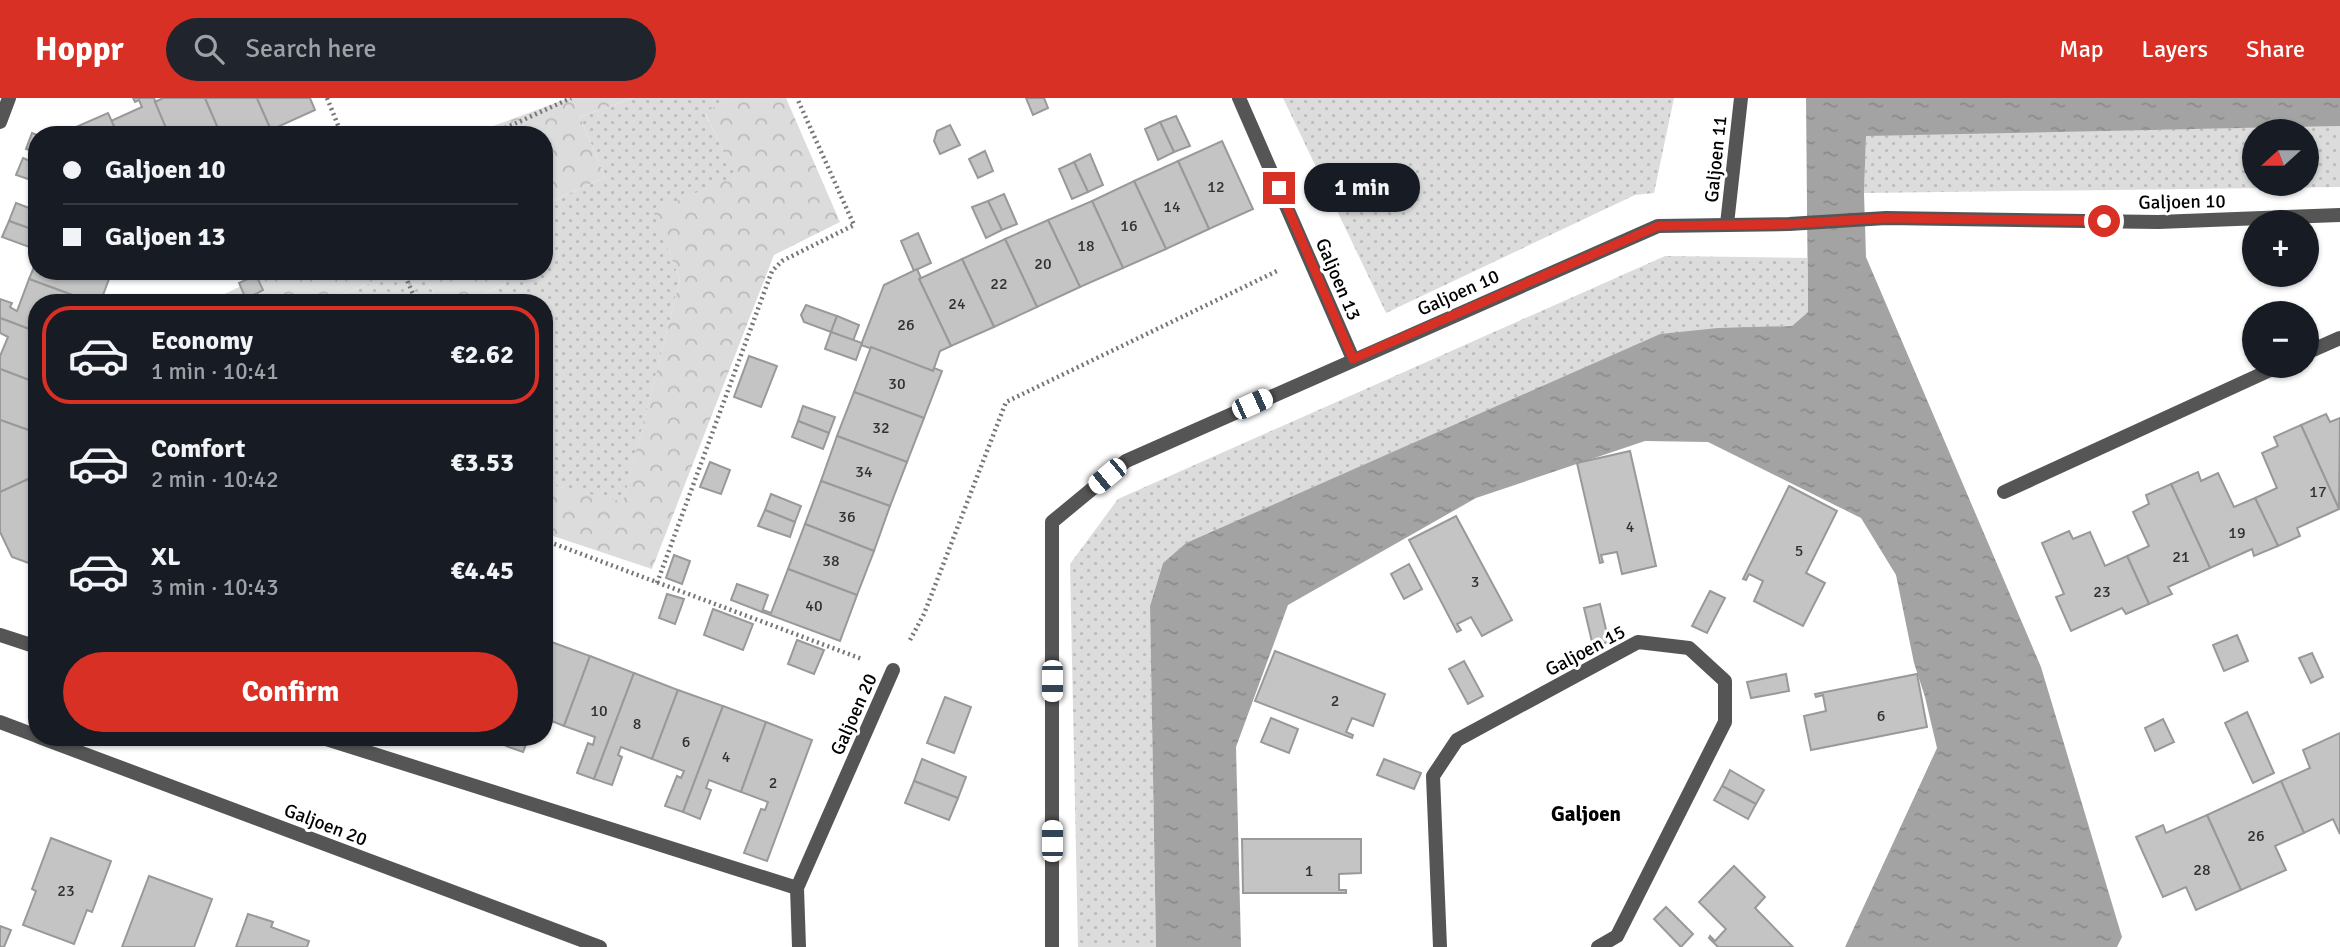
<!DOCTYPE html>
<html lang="en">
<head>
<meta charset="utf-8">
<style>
	body { margin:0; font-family:Signika,sans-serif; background:#20242c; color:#f1f3f6; height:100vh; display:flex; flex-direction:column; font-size:26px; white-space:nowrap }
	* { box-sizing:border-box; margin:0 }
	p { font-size:23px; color:#9ea1a6 }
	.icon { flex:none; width:38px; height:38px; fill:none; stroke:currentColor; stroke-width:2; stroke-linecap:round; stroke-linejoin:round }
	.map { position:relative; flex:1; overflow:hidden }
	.drawer { position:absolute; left:28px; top:196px; width:525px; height:452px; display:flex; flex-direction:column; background:#171b24; border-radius:28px; box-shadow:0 2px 5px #0004 }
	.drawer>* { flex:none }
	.hud { position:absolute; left:28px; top:28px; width:525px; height:154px; border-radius:28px; box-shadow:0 2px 5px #0004; display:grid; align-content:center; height:154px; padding:0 35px; background:#171b24 }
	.needle { width:46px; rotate:249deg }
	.controls { position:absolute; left:2242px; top:21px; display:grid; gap:14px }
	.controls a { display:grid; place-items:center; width:77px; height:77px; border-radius:50%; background:#171b24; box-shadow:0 2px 5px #0004; font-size:35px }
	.end { position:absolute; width:32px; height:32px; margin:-16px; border:9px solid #d93025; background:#fff; box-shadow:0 0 0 4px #fff }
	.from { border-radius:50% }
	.bubble { position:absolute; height:49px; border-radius:24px; background:#171b24; box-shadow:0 2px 5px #0004; font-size:23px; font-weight:700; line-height:49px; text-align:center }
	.car { position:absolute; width:21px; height:42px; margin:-21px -10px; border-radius:9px; box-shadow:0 0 5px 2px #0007; background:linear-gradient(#fff 24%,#345 0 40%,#fff 0 76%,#345 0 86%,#fff 0) }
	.hud b { display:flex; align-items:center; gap:24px; height:66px; font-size:26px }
	.hud b+b { border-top:2px solid #363941 }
	.hud i { width:18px; height:18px; background:#f1f3f6 }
	ul { padding:12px 0 0; list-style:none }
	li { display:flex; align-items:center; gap:21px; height:98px; margin:0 14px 10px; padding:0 21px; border:4px solid transparent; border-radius:28px }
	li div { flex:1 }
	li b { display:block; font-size:26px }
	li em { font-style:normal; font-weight:700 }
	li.on { border-color:#d93025 }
	li>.icon { width:63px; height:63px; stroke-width:1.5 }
	.button { display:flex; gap:14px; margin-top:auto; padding:14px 35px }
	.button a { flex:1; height:80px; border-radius:42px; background:#d93025; color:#fff; font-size:28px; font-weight:700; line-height:80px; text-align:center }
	header { display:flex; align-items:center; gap:42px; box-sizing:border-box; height:98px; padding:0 35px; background:#d93025; color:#fff }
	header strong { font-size:33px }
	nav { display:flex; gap:38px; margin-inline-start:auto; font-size:24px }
	.search { width:490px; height:63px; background:#20242c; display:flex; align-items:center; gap:18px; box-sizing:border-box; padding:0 24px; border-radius:38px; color:#9ea1a6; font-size:26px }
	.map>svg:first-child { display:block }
</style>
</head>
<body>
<header>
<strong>Hoppr</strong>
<div class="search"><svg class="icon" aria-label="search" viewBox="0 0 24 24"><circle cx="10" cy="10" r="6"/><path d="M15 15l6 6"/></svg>Search here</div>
<nav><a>Map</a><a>Layers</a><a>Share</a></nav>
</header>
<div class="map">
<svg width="2340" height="849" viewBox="0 0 2340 849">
	<defs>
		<pattern id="grass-dots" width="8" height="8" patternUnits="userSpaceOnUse" patternTransform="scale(1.75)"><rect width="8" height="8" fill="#dcdcdc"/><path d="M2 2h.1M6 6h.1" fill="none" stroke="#bbb" stroke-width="1.8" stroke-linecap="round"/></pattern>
		<pattern id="forest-crowns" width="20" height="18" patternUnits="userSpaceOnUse" patternTransform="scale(1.75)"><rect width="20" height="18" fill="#dcdcdc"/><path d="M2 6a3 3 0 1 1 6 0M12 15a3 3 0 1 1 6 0" fill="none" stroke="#bbb"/></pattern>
		<pattern id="water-ripples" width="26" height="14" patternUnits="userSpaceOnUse" patternTransform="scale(1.75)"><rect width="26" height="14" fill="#a3a3a3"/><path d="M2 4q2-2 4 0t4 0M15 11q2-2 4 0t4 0" fill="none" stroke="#8b8b8b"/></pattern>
	</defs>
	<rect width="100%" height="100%" fill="#fff"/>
	<g fill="url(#grass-dots)" fill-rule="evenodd">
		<path d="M633,0H727L705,16L737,78L654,113L680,182L623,405L544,385V205H467L506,185L500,173H544V107L605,79L580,19Z"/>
		<path d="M1283,0H1674L1654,95L1635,97L1386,215Z"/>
		<path d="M2340,28V89L1864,95L1866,37ZM2254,33H2306V86H2254Z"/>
		<path d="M1665,158L1807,160L1808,214L1792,228L1660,236L1186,445L1163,465L1150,508L1156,849H1078L1070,466L1118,401Z"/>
		<path d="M373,173H423L438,205H323L375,183Z"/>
	</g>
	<g fill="url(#forest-crowns)">
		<path d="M569,0H633L580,19L605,79L544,107V37H469Z"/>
		<path d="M727,0H786L840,124L774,157L652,471L544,435V385L623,404L680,182L653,113L736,78L705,15Z"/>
		<path d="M272,173H373L375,183L323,205H206Z"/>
		<path d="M423,173H500L506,185L467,205H438Z"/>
	</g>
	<path fill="url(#water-ripples)" d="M1806,0H2340V28L1866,38L1864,95L1866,159L2041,569L2122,839L2117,849H1845L1937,650L1925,599L1914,565L1896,477L1861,420L1708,344L1645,343L1476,400L1288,507L1236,649L1241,849H1156L1150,508L1163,465L1186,445L1660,236L1718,230L1792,228L1808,214Z"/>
	<g fill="#c4c4c4" stroke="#999" stroke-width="2">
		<path d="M133,0H154L169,37H118L111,23L142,9L139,2L135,4Z"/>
		<path d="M163,0H205L221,37H169L155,4Z"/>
		<path d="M205,0H257L271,32L262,37H221Z"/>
		<path d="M257,0H310L315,12L271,32Z"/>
		<path d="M1026,0H1044L1048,10L1033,17Z"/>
		<path d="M108,15L118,37H73L76,29Z"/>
		<path d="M1176,18L1190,48L1174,54L1160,24Z"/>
		<path d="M1160,24L1174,54L1158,62L1145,31Z"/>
		<path d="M950,27L960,47L940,56L934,43L937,33Z"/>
		<path d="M32,35L37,37V55L26,51Z"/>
		<path d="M1222,43L1253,111L1209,131L1178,63Z"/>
		<path d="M985,53L993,73L978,80L969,61Z"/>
		<path d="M1090,56L1103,87L1088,94L1074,64Z"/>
		<path d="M23,60L37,66V84L16,77Z"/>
		<path d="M1178,63L1209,131L1166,151L1134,83Z"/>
		<path d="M1074,64L1088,94L1072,101L1059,71Z"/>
		<path d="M1134,83L1166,151L1123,170L1092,103Z"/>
		<path d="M1004,96L1017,126L1002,132L988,103Z"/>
		<path d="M988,103L1002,132L986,140L972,109Z"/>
		<path d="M1092,103L1123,170L1080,189L1048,122Z"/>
		<path d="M16,105L37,113V133L9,123Z"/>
		<path d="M1048,122L1080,189L1037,209L1005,141Z"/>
		<path d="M9,123L37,133V148L33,147L32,150L2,139Z"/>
		<path d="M918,135L931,165L914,173L901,143Z"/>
		<path d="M1005,141L1037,209L994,229L962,161Z"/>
		<path d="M962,161L994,229L951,248L919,181Z"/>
		<path d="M37,162V173H112L100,205H94L29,181Z"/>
		<path d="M917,171L921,180L919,181L951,248L940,253L933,273L861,247L884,187Z"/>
		<path d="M256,177L263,192L246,201L239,185Z"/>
		<path d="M29,181L94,205H37V234L0,220V201L12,205L10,209L17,213Z"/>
		<path d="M806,207L837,218L831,234L804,224L801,217Z"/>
		<path d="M837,218L859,227L853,243L831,234Z"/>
		<path d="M0,220L37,234V285L0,271V258L8,239L0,235Z"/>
		<path d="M831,234L862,245L856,262L825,251Z"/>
		<path d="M871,249L933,273L934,270L942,273L924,320L854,294Z"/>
		<path d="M749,258L777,268L761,309L734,299Z"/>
		<path d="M0,271L37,285V335L0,322Z"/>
		<path d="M854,294L924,320L907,364L837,338Z"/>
		<path d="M803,308L835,319L829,335L798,323Z"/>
		<path d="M2326,316L2330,324L2340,320L2339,411L2301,327Z"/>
		<path d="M0,322L37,335V377L0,394Z"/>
		<path d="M798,323L829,335L823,351L792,339Z"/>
		<path d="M2301,327L2339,411L2297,430L2300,438L2278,448L2255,400L2277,390L2262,355L2278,348L2274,339Z"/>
		<path d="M837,338L907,364L890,408L821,383Z"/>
		<path d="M1630,353L1656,468L1622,476L1617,454L1601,457L1603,464L1600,465L1577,365Z"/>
		<path d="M710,364L730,372L721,396L700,389Z"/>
		<path d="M2198,374L2201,383L2218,375L2234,409L2255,400L2278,448L2254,458L2252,451L2210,470L2171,386Z"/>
		<path d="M37,377V468L12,459L0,434V394Z"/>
		<path d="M821,383L890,408L874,453L805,426Z"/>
		<path d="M2171,386L2210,470L2168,489L2172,496L2149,506L2127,458L2149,448L2133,414L2149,406L2146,397Z"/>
		<path d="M1789,388L1837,413L1806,475L1825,485L1803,528L1754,503L1763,483L1749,476L1746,482L1743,481Z"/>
		<path d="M771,396L801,408L795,424L765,412Z"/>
		<path d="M765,412L795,424L790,439L758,428Z"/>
		<path d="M1456,418L1512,522L1482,538L1471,519L1457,526L1461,532L1457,534L1409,442Z"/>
		<path d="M805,426L874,453L857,497L788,471Z"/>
		<path d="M2069,433L2073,441L2090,434L2105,468L2127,458L2149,506L2126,516L2122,510L2071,533L2056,499L2064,496L2042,445Z"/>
		<path d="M674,457L690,463L682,486L666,480Z"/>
		<path d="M1409,466L1422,491L1404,501L1391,476Z"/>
		<path d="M788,471L857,497L840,543L762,514L763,512L771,515Z"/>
		<path d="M737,486L768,497L762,514L731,502Z"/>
		<path d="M1710,493L1725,500L1707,535L1692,528Z"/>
		<path d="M667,496L684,501L675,526L659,520Z"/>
		<path d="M1600,506L1609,544L1593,548L1584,510Z"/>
		<path d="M713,511L753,526L743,552L704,537Z"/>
		<path d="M2237,537L2248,563L2224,573L2213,547Z"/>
		<path d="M546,542L590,558L564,628L544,620Z"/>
		<path d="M797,542L824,552L814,576L788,566Z"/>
		<path d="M1275,553L1385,596L1373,628L1352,620L1346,634L1353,637L1352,640L1255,603Z"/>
		<path d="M2312,555L2323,579L2311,585L2299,560Z"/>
		<path d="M590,558L634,575L594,681L577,675L588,645L593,647L595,639L564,628Z"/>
		<path d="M1464,563L1483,598L1468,606L1449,571Z"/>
		<path d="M634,575L678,592L652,661L621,649L618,657L622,659L612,687L594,681Z"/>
		<path d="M1786,576L1789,593L1751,600L1747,584Z"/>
		<path d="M1917,576L1927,629L1811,652L1804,618L1826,613L1823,597L1816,599L1815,596Z"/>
		<path d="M678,592L723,608L683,714L665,708L677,678L681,680L684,673L652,661Z"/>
		<path d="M945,599L971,609L954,655L927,645Z"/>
		<path d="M723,608L766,624L741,694L709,682L706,690L711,692L700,721L683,714Z"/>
		<path d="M2247,614L2274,675L2253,685L2225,625Z"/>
		<path d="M1271,620L1298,631L1289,655L1261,644Z"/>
		<path d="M2163,621L2174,644L2155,653L2145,630Z"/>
		<path d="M766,624L812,642L767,763L744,755L761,711L765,712L768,704L741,694Z"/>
		<path d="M2340,635V736L2333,721L2304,735L2281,683L2310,670L2303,652Z"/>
		<path d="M509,639H529L523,654L506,648Z"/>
		<path d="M922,661L966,679L958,700L914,683Z"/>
		<path d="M1384,661L1421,675L1414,691L1377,677Z"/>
		<path d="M1730,672L1764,692L1756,706L1722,688Z"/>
		<path d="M914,683L958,700L949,722L905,705Z"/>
		<path d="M2281,683L2304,735L2275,748L2286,772L2241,792L2207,717Z"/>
		<path d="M1722,688L1756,706L1748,721L1714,702Z"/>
		<path d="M2207,717L2241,792L2196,812L2186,789L2163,799L2136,739L2163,727L2166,735Z"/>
		<path d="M51,740L111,763L92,814L87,812L74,846L23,827L36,793L32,791Z"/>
		<path d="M1242,741H1361V775L1339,776V792H1346V795H1243Z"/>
		<path d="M1734,768L1765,799L1755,810L1793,849H1718L1709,840L1710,838L1715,843L1726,831L1699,804Z"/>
		<path d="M149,778L212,801L194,849H122Z"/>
		<path d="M1666,809L1693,836L1681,849L1654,821Z"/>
		<path d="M248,816L273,824L271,829L309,843L307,849H236Z"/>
		<path d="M0,828L11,832L4,849H0Z"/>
	</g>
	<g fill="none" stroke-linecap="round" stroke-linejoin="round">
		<g stroke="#777" stroke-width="4.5" stroke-dasharray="2 3.5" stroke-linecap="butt">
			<path d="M327,0L342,37"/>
			<path d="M490,37L571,0"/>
			<path d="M403,173L417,205"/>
			<path d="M544,442L862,561"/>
			<path d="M657,485L772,173L782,163L854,127L797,0"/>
			<path d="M910,542L924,516L1006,304L1277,173"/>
		</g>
		<g stroke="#555" stroke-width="14">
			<path d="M1239,0L1353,261"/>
			<path d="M0,24L9,0"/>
			<path d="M1727,126L1741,0"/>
			<path d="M2306,255L2340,240"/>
			<path d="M2004,394L2279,268"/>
			<path d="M0,537L37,549"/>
			<path d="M0,624L37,638"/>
			<path d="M39,639L600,849"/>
			<path d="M320,639L797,790"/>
			<path d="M799,849L797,790L893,572"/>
			<path d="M1052,849V424L1126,363L1658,128L1789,126L1886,120L2158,124L2340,117"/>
			<path d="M1440,849L1433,678L1457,642L1638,544L1689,550L1725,583V624L1617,838L1598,849"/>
		</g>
	</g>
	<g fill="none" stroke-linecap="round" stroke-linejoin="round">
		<path stroke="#d93025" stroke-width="9" d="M1279,90L1353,261L1658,128L1789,126L1886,120L2104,123"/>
	</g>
	<g text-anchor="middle" stroke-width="6" stroke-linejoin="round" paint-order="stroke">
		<g font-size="16" fill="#313131">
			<text x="1216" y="94">12</text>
			<text x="1172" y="114">14</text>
			<text x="1129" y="133">16</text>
			<text x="1086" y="153">18</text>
			<text x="1043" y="171">20</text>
			<text x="999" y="191">22</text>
			<text x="957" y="211">24</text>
			<text x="906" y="232">26</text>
			<text x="897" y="291">30</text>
			<text x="881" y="335">32</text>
			<text x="864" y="379">34</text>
			<text x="2318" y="399">17</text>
			<text x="847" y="424">36</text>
			<text x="1630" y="434">4</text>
			<text x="2237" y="440">19</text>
			<text x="1799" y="458">5</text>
			<text x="2181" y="464">21</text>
			<text x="831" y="468">38</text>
			<text x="1475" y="489">3</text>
			<text x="2102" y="499">23</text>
			<text x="814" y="513">40</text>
			<text x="1335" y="608">2</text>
			<text x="599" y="618">10</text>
			<text x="1881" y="623">6</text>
			<text x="637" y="631">8</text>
			<text x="686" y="649">6</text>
			<text x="726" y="664">4</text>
			<text x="773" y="690">2</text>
			<text x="2256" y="743">26</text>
			<text x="2202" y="777">28</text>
			<text x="1309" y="778">1</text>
			<text x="66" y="798">23</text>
		</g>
		<g font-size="19" fill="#000" stroke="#fff">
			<text transform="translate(1715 61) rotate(-84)" y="7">Galjoen 11</text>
			<text transform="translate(2182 103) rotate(-1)" y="7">Galjoen 10</text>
			<text transform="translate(1339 181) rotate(67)" y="7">Galjoen 13</text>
			<text transform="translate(1458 194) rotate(-24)" y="7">Galjoen 10</text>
			<text transform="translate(1585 552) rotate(-28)" y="7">Galjoen 15</text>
			<text transform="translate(853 616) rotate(-66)" y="7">Galjoen 20</text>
			<text transform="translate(326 726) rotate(21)" y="7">Galjoen 20</text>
		</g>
		<g font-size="21" font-weight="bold" fill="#000" stroke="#fff">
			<text x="1586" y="723">Galjoen</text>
		</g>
	</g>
</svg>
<div class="controls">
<a><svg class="needle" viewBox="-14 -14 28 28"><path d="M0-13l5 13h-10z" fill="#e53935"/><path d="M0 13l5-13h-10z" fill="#9ea1a6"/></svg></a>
<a>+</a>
<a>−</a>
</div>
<i class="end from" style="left:2104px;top:123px"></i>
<i class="end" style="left:1279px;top:90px"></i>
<div class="bubble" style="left:1304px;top:65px;width:116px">1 min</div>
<i class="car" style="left:1252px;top:306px;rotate:66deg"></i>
<i class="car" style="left:1107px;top:378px;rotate:230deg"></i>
<i class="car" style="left:1052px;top:583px;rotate:180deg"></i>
<i class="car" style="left:1052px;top:743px;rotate:0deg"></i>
<div class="hud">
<b><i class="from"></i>Galjoen 10</b>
<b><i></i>Galjoen 13</b>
</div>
<section class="drawer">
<ul>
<li class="on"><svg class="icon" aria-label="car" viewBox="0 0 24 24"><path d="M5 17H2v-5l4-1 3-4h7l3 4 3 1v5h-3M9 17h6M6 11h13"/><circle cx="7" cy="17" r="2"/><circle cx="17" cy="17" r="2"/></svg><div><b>Economy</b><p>1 min · 10:41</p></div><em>€2.62</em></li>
<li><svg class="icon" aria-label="car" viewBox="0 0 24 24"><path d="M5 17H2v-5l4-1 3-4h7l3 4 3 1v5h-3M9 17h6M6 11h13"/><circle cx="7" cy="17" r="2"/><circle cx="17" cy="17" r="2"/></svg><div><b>Comfort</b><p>2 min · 10:42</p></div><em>€3.53</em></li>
<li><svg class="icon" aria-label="car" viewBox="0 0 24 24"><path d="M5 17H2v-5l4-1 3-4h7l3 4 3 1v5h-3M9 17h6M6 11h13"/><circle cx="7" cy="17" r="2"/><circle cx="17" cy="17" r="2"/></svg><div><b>XL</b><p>3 min · 10:43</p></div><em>€4.45</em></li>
</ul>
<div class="button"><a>Confirm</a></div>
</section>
</div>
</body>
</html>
